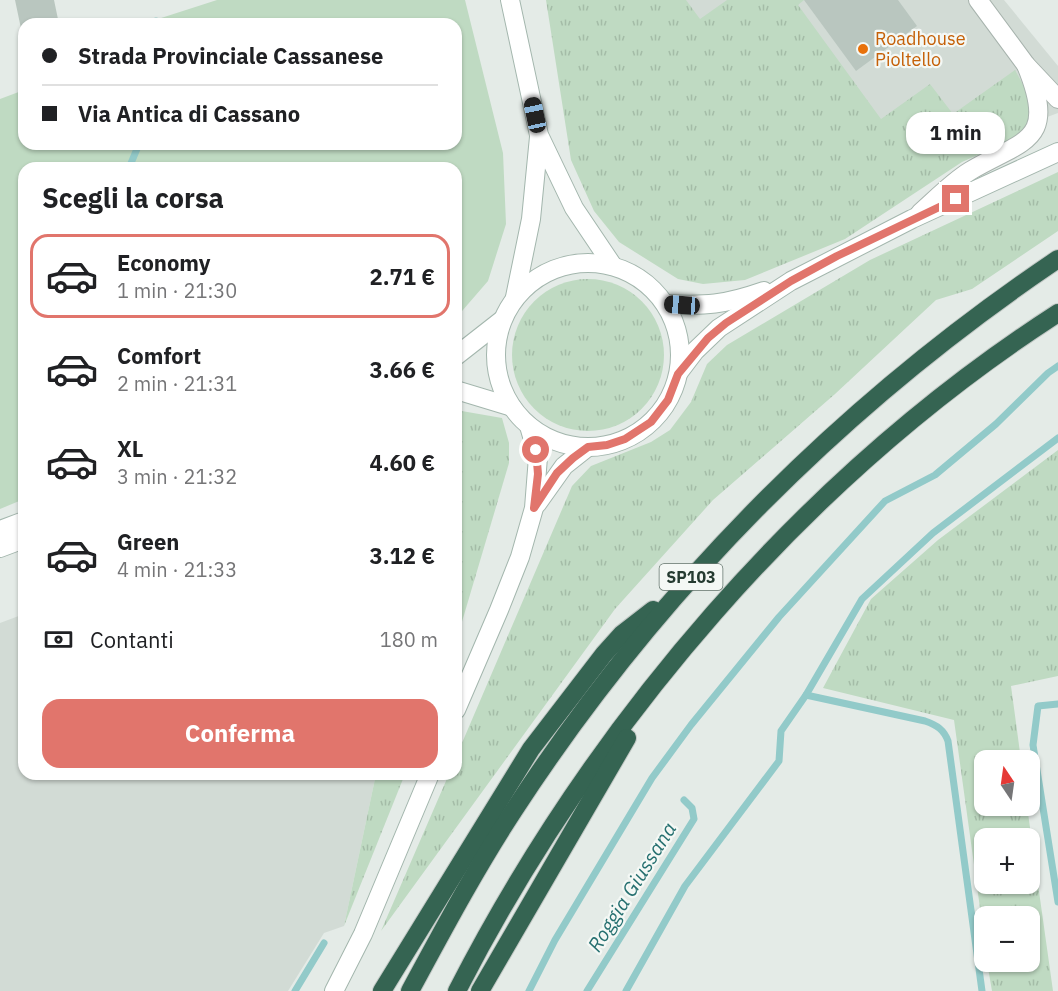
<!DOCTYPE html>
<html lang="it">
<head>
<meta charset="utf-8">
<style>
	body { margin:0; font-family:"IBM Plex Sans",sans-serif; background:#f6f6f6; color:#202124; height:100vh; display:flex; flex-direction:column; font-size:22px; white-space:nowrap }
	* { box-sizing:border-box; margin:0 }
	p { font-size:20px; color:#757577 }
	.icon { flex:none; width:33px; height:33px; fill:none; stroke:currentColor; stroke-width:2; stroke-linecap:round; stroke-linejoin:round }
	.map { position:relative; flex:1; overflow:hidden }
	.details { position:absolute; left:18px; top:162px; width:444px; height:618px; display:flex; flex-direction:column; background:#fff; border-radius:18px; box-shadow:0 2px 4px #0004 }
	.details>* { flex:none }
	.banner { position:absolute; left:18px; top:18px; width:444px; height:132px; border-radius:18px; box-shadow:0 2px 4px #0004; display:grid; align-content:center; height:132px; padding:0 24px; background:#fff }
	.needle { width:39px; rotate:347deg }
	.tools { position:absolute; left:974px; top:750px; display:grid; gap:12px }
	.tools a { display:grid; place-items:center; width:66px; height:66px; border-radius:12px; background:#fff; box-shadow:0 2px 4px #0004; font-size:30px }
	.end { position:absolute; width:27px; height:27px; margin:-14px; border:8px solid #e1756c; background:#fff; box-shadow:0 0 0 3px #fff }
	.from { border-radius:50% }
	.bubble { position:absolute; height:42px; border-radius:18px; background:#fff; box-shadow:0 2px 4px #0004; font-size:20px; font-weight:700; line-height:42px; text-align:center }
	.car { position:absolute; width:18px; height:36px; margin:-18px -9px; border-radius:8px; box-shadow:0 0 4px 2px #0007; background:linear-gradient(#222 24%,#8ab4d8 0 40%,#222 0 76%,#8ab4d8 0 86%,#222 0) }
	.banner b { display:flex; align-items:center; gap:21px; height:57px; font-size:22px }
	.banner b+b { border-top:2px solid #e0e0e0 }
	.banner i { width:15px; height:15px; background:#202124 }
	ul { padding:0; list-style:none }
	li { display:flex; align-items:center; gap:18px; height:84px; margin:0 12px 9px; padding:0 12px; border:3px solid transparent; border-radius:18px }
	li div { flex:1 }
	li b { display:block; font-size:22px }
	li em { font-style:normal; font-weight:700 }
	li.selected { border-color:#e1756c }
	li>.icon { width:54px; height:54px; stroke-width:1.5 }
	h2 { padding:0 24px; font-size:27px; line-height:72px }
	.pay { display:flex; align-items:center; gap:15px; height:66px; padding:0 24px; font-size:22px }
	.pay p { margin-inline-start:auto }
	.action { display:flex; gap:12px; margin-top:auto; padding:12px 24px }
	.action a { flex:1; height:69px; border-radius:18px; background:#e1756c; color:#fff; font-size:24px; font-weight:700; line-height:69px; text-align:center }
	.map>svg:first-child { display:block }
</style>
</head>
<body>
<div class="map">
<svg width="1058" height="991" viewBox="0 0 1058 991">
	<defs>
		<pattern id="grass-tufts" width="24" height="20" patternUnits="userSpaceOnUse" patternTransform="scale(1.5)"><rect width="24" height="20" fill="#bfdac2"/><path d="M3 7l-1-3M5 7V3M7 7l1-3M15 17l-1-3M17 17v-4M19 17l1-3" fill="none" stroke="#a4bca7"/></pattern>
	</defs>
	<rect width="100%" height="100%" fill="#e4ebe7"/>
	<g fill="#d2dbd5">
		<path d="M648,0H1004L1058,66V113L1028,124L920,150Z"/>
		<path d="M24,614V774H376L344,926L324,933L288,991H0V623Z"/>
	</g>
	<g fill="url(#grass-tufts)" fill-rule="evenodd">
		<path d="M546,0H686L700,19L727,0H804L798,5L881,119L930,84L953,114L1015,70L1033,103V116L1020,136L962,162L845,239L745,280L703,284L678,279L619,242L594,211L571,160Z"/>
		<path d="M1058,172V231L972,289L936,300L835,394L713,500L615,609L381,931L449,774H456V757L572,486L591,466L651,442L670,430L691,402L707,364L727,345L870,260Z"/>
		<circle cx="588" cy="355" r="76"/>
		<path d="M456,410L502,418L509,443V463L456,642Z"/>
		<path d="M1058,450V676L1011,686L1021,760H984V806H1027L1053,991H992L987,962H1029V916H984V937L954,720L823,688L871,599L938,540ZM1029,838V884H984V838Z"/>
		<path d="M376,774H405L344,926Z"/>
	</g>
	<path fill="#bfdac2" d="M217,0H465L503,153L506,224L488,281L456,318V168H24V499L0,509V99L24,90V144H456V24H158V19Z"/>
	<g fill="none" stroke-linecap="round" stroke-linejoin="round">
		<g stroke="#92cac9" stroke-width="7">
			<path d="M156,21V24"/>
			<path d="M129,168L139,144"/>
			<path d="M806,695L925,721C937,725 944,730 948,741L982,991"/>
			<path d="M1058,704L1038,706L1033,745L1058,902"/>
			<path d="M295,991L324,943"/>
			<path d="M529,991L555,940L652,778L691,725L779,617L885,501L935,475L996,424L1048,373L1058,366"/>
			<path d="M587,991L694,819L692,808L684,800"/>
			<path d="M626,991L685,886L779,761L781,731L806,695L862,599L933,533L1058,438"/>
		</g>
	</g>
	<g fill="#b9c6bf">
		<path d="M15,0H54L59,24H24L23,38Z"/>
		<path d="M804,0H898L917,26L856,71Z"/>
	</g>
	<g fill="none" stroke-linecap="round" stroke-linejoin="round">
		<defs>
			<g id="street">
				<path d="M978,0L1026,65L1058,99"/>
				<path d="M920,213C936,199 952,182 970,171C1024,139 1058,143 1026,65"/>
			</g>
			<g id="secondary">
				<path d="M510,0L539,135L574,208L613,266"/>
				<circle cx="588" cy="355" r="92"/>
				<path d="M515,297L531,219L539,137"/>
				<path d="M665,304C706,306 724,305 764,291"/>
				<path d="M456,356L502,320"/>
				<path d="M679,372L695,351L719,328L791,281L912,219L1058,152"/>
				<path d="M456,390L512,407"/>
				<path d="M537,504L564,466L588,447"/>
				<path d="M0,530L24,521"/>
				<path d="M0,548L24,539"/>
				<path d="M456,710L499,610L520,557L534,508L538,457L529,426"/>
				<path d="M334,991L363,934L430,774"/>
			</g>
			<g id="highway">
				<path d="M382,991L531,749L604,654L622,634L653,610"/>
				<path d="M410,991C443,930 476,868 514,810C657,591 841,405 1058,259"/>
				<path d="M457,991C594,724 805,476 1058,313"/>
				<path d="M480,991L627,738"/>
			</g>
		</defs>
		<use href="#street" stroke="#a7b3ad" stroke-width="20"/>
		<use href="#secondary" stroke="#a3b6ad" stroke-width="20"/>
		<use href="#highway" stroke="#c2c8c5" stroke-width="20"/>
		<use href="#street" stroke="#fff" stroke-width="18"/>
		<use href="#secondary" stroke="#fff" stroke-width="18"/>
		<use href="#highway" stroke="#356452" stroke-width="18"/>
	</g>
	<g fill="none" stroke-linecap="round" stroke-linejoin="round">
		<path stroke="#e1756c" stroke-width="8" d="M536,450L538,474L534,508L557,473L573,458L588,447L607,445L625,439L651,422L668,400L678,374L708,338L726,323L791,281L837,256L956,199"/>
	</g>
	<circle fill="#e8710a" stroke="#f4f8f5" stroke-width="2" cx="863" cy="49" r="6"/>
	<g text-anchor="middle" stroke-width="4.5" stroke-linejoin="round" paint-order="stroke">
		<rect fill="#f4f8f5" stroke="#63746c" stroke-width="1.5" x="659.5" y="564" width="63" height="26" rx="4.5"/>
		<g font-size="16" font-weight="bold" fill="#253b31">
			<text x="691" y="583">SP103</text>
		</g>
		<g font-size="18" fill="#c56008" stroke="#f4f8f5" text-anchor="start">
			<text x="875" y="45">Roadhouse<tspan x="875" dy="21">Pioltello</tspan></text>
		</g>
		<g font-size="20" font-style="italic" fill="#267070" stroke="#f4f8f5">
			<text transform="translate(632 887) rotate(-58)" y="7">Roggia Giussana</text>
		</g>
	</g>
</svg>
<div class="tools">
<a><svg class="needle" viewBox="-14 -14 28 28"><path d="M0-13l5 13h-10z" fill="#e53935"/><path d="M0 13l5-13h-10z" fill="#757577"/></svg></a>
<a>+</a>
<a>−</a>
</div>
<i class="end from" style="left:536px;top:450px"></i>
<i class="end" style="left:956px;top:199px"></i>
<div class="bubble" style="left:906px;top:112px;width:99px">1 min</div>
<i class="car" style="left:535px;top:115px;rotate:348deg"></i>
<i class="car" style="left:682px;top:305px;rotate:274deg"></i>
<div class="banner">
<b><i class="from"></i>Strada Provinciale Cassanese</b>
<b><i></i>Via Antica di Cassano</b>
</div>
<section class="details">
<h2>Scegli la corsa</h2>
<ul>
<li class="selected"><svg class="icon" aria-label="car" viewBox="0 0 24 24"><path d="M5 17H2v-5l4-1 3-4h7l3 4 3 1v5h-3M9 17h6M6 11h13"/><circle cx="7" cy="17" r="2"/><circle cx="17" cy="17" r="2"/></svg><div><b>Economy</b><p>1 min · 21:30</p></div><em>2.71 €</em></li>
<li><svg class="icon" aria-label="car" viewBox="0 0 24 24"><path d="M5 17H2v-5l4-1 3-4h7l3 4 3 1v5h-3M9 17h6M6 11h13"/><circle cx="7" cy="17" r="2"/><circle cx="17" cy="17" r="2"/></svg><div><b>Comfort</b><p>2 min · 21:31</p></div><em>3.66 €</em></li>
<li><svg class="icon" aria-label="car" viewBox="0 0 24 24"><path d="M5 17H2v-5l4-1 3-4h7l3 4 3 1v5h-3M9 17h6M6 11h13"/><circle cx="7" cy="17" r="2"/><circle cx="17" cy="17" r="2"/></svg><div><b>XL</b><p>3 min · 21:32</p></div><em>4.60 €</em></li>
<li><svg class="icon" aria-label="car" viewBox="0 0 24 24"><path d="M5 17H2v-5l4-1 3-4h7l3 4 3 1v5h-3M9 17h6M6 11h13"/><circle cx="7" cy="17" r="2"/><circle cx="17" cy="17" r="2"/></svg><div><b>Green</b><p>4 min · 21:33</p></div><em>3.12 €</em></li>
</ul>
<div class="pay"><svg class="icon" aria-label="cash" viewBox="0 0 24 24"><path d="M3 7h18v10H3z"/><circle cx="12" cy="12" r="2"/></svg>Contanti<p>180 m</p></div>
<div class="action"><a>Conferma</a></div>
</section>
</div>
</body>
</html>
